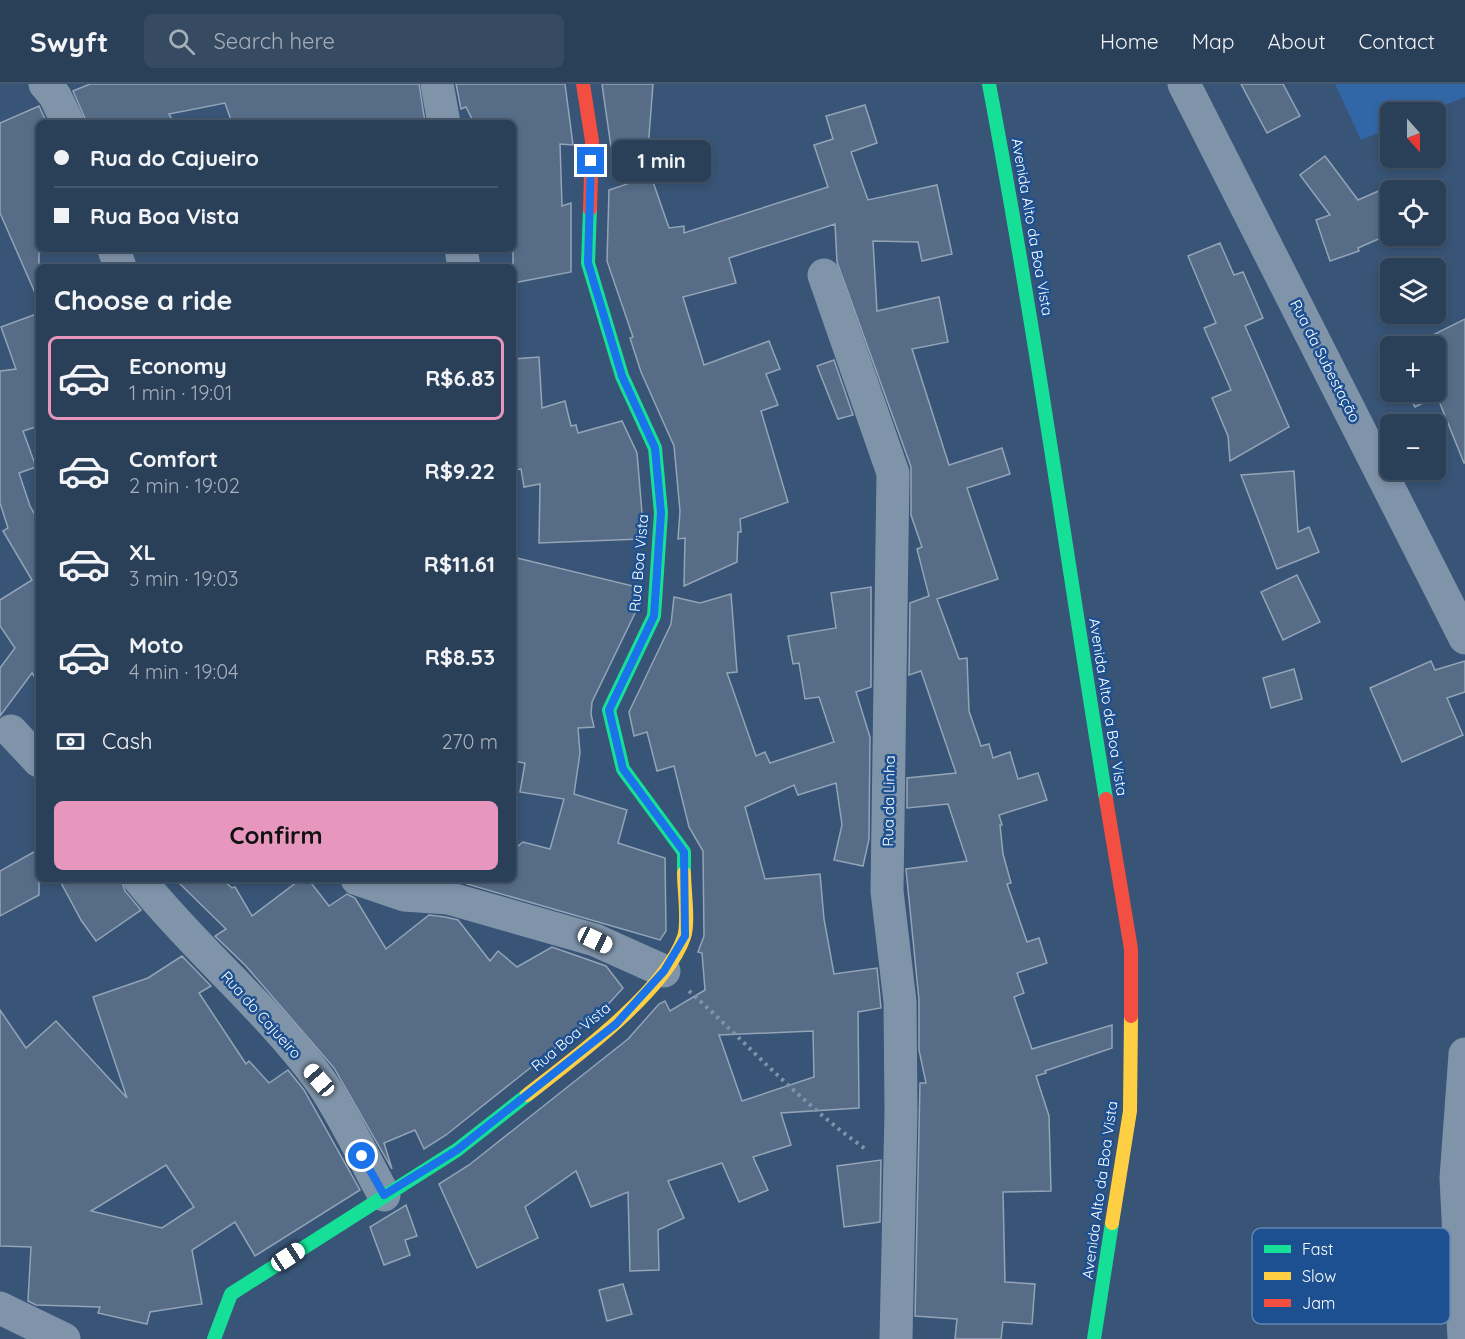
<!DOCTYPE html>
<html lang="en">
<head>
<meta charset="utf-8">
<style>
	body { margin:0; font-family:Quicksand,sans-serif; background:#364a61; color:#f1f3f6; height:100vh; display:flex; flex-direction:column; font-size:22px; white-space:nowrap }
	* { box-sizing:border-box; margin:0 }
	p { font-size:20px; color:#a5afba }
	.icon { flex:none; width:33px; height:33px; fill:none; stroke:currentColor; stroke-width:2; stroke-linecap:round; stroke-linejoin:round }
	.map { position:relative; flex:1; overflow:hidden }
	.details { position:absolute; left:36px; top:180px; width:480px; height:618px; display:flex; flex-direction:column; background:#2a3f58; border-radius:9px; box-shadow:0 3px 9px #0003,0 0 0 2px #46586e }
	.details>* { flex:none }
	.guide { position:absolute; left:36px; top:36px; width:480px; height:132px; border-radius:9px; box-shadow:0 3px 9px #0003,0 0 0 2px #46586e; display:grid; align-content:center; height:132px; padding:0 18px; background:#2a3f58 }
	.needle { width:39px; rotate:159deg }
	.buttons { position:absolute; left:1380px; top:18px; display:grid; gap:12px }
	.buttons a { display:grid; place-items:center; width:66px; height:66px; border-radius:9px; background:#2a3f58; box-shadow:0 3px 9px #0003,0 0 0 2px #46586e; font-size:30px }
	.end { position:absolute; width:27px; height:27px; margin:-14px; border:8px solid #1a73e8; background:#fff; box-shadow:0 0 0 3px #fff }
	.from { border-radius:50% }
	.bubble { position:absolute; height:42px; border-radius:9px; background:#2a3f58; box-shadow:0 3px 9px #0003,0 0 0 2px #46586e; font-size:20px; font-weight:700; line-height:42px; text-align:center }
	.car { position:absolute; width:18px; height:36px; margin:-18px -9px; border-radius:8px; box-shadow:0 0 4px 2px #0007; background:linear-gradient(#fff 24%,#345 0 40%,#fff 0 76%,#345 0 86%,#fff 0) }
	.guide b { display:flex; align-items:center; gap:21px; height:57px; font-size:22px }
	.guide b+b { border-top:2px solid #46586e }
	.guide i { width:15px; height:15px; background:#f1f3f6 }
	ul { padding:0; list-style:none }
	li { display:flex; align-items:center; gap:18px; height:84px; margin:0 12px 9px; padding:0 6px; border:3px solid transparent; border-radius:9px }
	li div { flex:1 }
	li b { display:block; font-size:22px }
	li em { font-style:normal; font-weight:700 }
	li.current { border-color:#e797bd }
	li>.icon { width:54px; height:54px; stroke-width:1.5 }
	h2 { padding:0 18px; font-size:27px; line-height:72px }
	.pay { display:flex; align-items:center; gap:15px; height:66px; padding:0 18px; font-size:22px }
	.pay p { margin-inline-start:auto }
	.action { display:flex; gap:12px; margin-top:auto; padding:12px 18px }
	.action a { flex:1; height:69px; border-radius:9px; background:#e797bd; color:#111; font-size:24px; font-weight:700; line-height:69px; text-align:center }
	header { display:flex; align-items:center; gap:36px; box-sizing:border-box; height:84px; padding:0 30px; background:#2a3f58; border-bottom:2px solid #46586e }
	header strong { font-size:28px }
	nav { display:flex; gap:33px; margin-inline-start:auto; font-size:21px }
	.search { width:420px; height:54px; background:#364a61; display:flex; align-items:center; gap:15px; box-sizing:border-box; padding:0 21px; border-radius:9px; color:#a5afba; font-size:22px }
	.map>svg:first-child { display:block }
</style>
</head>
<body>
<header>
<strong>Swyft</strong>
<div class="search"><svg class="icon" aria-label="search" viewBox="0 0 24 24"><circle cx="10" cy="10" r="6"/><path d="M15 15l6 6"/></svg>Search here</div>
<nav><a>Home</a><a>Map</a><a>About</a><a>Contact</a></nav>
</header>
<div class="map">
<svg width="1465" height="1255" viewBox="0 0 1465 1255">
	<rect width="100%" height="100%" fill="#385476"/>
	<path fill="#3167a6" d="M1335,0H1465V13L1428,28H1390V44L1361,56Z"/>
	<g fill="#566c87" stroke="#94a4b7" stroke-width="1.5" fill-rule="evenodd">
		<path d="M90,0H419L425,38L232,39L225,19L169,30L174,39H87L73,7Z"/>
		<path d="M456,0H565L573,61L560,60L562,122L571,119V188L513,199V39H474L466,23L461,25Z"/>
		<path d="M602,0H653L648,65L611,63Z"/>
		<path d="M1241,0H1283L1300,32L1267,49Z"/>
		<path d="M865,21L877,59L851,68L868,116L937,101L952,170L922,177L918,158L873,157L877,227L939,213L948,258L912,265L949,381L1002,364L1010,390L967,404L998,495L937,515L959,575L967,574L969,627L981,662L989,660L993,674L1010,668L1018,695L1038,689L1047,716L999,731L1002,741H1000L1003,770L1011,799L1007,800L1027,858L1039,854L1047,879L1017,889L1024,909L1014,913L1032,965L1112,941V964L1045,987L1046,989L1036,992L1049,1032L1051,1107L1003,1108L1005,1198L1035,1200L1032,1240L1003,1238L1001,1255H955L957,1235L915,1232L920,999H926L919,966V916L906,785L967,777L948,720L907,724V694L956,689L921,587L909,591L910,519L929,512L917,465L922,463L911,431V383L837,178L835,140L729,174L736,199L683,213L704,281L769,257L780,285L766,290L778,321L761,327L788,418L740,435L741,448H738L737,478L684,502L685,454L678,455L680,427L674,362L641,288L630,254L633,253L607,177L609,106L651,92L669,144L684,142V149L828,103L814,61L833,55L826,32Z"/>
		<path d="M39,22L47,39H39V218L0,129V39Z"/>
		<path d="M1325,72L1358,116L1390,102V150L1358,164L1359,167L1330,177L1316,136L1330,131L1300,91Z"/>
		<path d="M1220,159L1234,191L1243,188L1263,234L1245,242L1289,343L1230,377L1228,352L1212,314L1231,306L1204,244L1216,239L1188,172Z"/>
		<path d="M39,229V342L23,347L36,383L19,389L30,422L39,438V599L32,589L0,632V584L15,564L0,542V516L32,496L3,447L8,444L0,419V287L16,285L1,243Z"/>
		<path d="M1465,235V379H1464L1437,312L1415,323L1407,308H1436V262H1411Z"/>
		<path d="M539,273L542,324L565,317L571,342L576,341L578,349L622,337L637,369L642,429L640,455L539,459L540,400L524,403L521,385L513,386V275Z"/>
		<path d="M834,276L853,331L838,335L817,282Z"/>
		<path d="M1294,387L1298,448L1309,443L1319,468L1277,485L1241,391Z"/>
		<path d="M513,473L637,503L636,527L592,618L591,630L594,643L578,644L580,669L574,710L627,726L618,759L665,774L666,847L660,856L450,795H513V766L523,758L550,765L564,715L520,708L525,679L513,677Z"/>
		<path d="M1297,491L1320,538L1283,556L1261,508Z"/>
		<path d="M871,503V603L856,608L870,653L869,755L863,782L834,776L842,741L836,699L798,711L794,701L745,723L765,795L820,790L824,835L834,890L877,884L881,924L858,928L859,1024L781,1029L791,1061L753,1073L768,1106L739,1118L722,1079L668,1097L684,1134L658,1146L659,1186L630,1187L628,1108L591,1123L576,1087L525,1123L538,1154L477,1184L439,1100L469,1081L628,955L659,920L665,917L670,927L705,906L702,869L698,868L704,852L703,767L689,743L674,682L657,687L647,648L634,652L629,628L671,540L674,513L700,519L731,510L737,588L727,589L756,672L765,668L770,679L834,658L819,613L805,615L799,579L793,580L788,552L836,544L831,509ZM813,947L814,993L742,1017L719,951Z"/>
		<path d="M1431,577L1435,586L1465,577V608L1447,614L1463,651L1402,678L1370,604Z"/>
		<path d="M1294,585L1302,615L1271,624L1263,594Z"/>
		<path d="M39,765V811L0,832V787Z"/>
		<path d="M59,795H121L125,807L141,826L96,857L81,836Z"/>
		<path d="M175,795H222L232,804L235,803L252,832L301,795H308L329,822L347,810L355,814L386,865L429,831L445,833L458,836L490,877L498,867L517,883L552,863L606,882L623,904L603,926L446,1051L424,1065L415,1046L384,1059L392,1085L334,984L245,881L215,852L226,845Z"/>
		<path d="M182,872L211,902L199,909L246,980L249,977L269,999L288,986L304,1006L360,1106L255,1172L235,1138L192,1166L202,1220L150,1228L147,1240L98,1229L100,1223L36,1221L28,1217L31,1163L0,1162V926L26,964L56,937L127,1014L93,913L148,894ZM166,1081L194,1123L162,1144L91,1127Z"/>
		<path d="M881,1076L880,1138L844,1143L837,1082Z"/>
		<path d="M406,1121L417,1152L405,1156L410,1171L384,1181L370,1143Z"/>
		<path d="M623,1200L632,1230L607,1237L599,1206Z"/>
	</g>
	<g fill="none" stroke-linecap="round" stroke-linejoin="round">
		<path stroke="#7f93a9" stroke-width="4" stroke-dasharray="3 4.5" stroke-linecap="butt" d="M689,907C748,960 801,1020 867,1066"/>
		<g stroke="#7f93a9" stroke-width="33">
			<path d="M45,0L55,12L68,39"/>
			<path d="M437,0L444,39"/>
			<path d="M1184,0L1465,554"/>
			<path d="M114,165L120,183"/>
			<path d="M461,165L464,183"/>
			<path d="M824,191L893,389L887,807L900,918L901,1027L896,1255"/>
			<path d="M11,647L39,677"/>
			<path d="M139,795C195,865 266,923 319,995C342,1027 364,1075 384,1111"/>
			<path d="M357,795L404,811L448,814L595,856L664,887"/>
			<path d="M0,1224L64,1255"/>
			<path d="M1464,1255L1456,1094L1465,970"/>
		</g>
		<g stroke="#16e098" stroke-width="14">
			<path d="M989,0C1034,237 1067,476 1106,715"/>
			<path d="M590,125L588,179L622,292L655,364L661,429L654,532L609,626L623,685L684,768V789"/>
			<path d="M214,1255L231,1210L457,1066L527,1011"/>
			<path d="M1094,1255L1112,1139"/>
		</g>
		<g stroke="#ffcf43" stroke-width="14">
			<path d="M527,1011C573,975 665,908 684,853C689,839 684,805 684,789"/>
			<path d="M1112,1139L1130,1027L1131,932"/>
		</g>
		<g stroke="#f24e42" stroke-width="14">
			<path d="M583,0L592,57L590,125"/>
			<path d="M1106,715L1131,865V932"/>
		</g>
	</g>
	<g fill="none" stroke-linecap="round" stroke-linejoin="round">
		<path stroke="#1a73e8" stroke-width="8" d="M362,1072L384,1111L457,1066L616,940L664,887L685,852L684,768L623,685L609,626L654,532L661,429L655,364L622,292L588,179L591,77"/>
	</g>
	<g text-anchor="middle" stroke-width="5" stroke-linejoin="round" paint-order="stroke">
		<g font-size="15" fill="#fff" stroke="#1d5091">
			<text transform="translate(1032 143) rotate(80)" y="5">Avenida Alto da Boa Vista</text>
			<text transform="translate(1325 277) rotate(63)" y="5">Rua da Subestação</text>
			<text transform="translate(639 479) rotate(-85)" y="5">Rua Boa Vista</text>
			<text transform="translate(1108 623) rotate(81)" y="5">Avenida Alto da Boa Vista</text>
			<text transform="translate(889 717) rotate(-89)" y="5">Rua da Linha</text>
			<text transform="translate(261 931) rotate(48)" y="5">Rua do Cajueiro</text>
			<text transform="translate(571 953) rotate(-40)" y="5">Rua Boa Vista</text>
			<text transform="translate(1100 1106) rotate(-82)" y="5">Avenida Alto da Boa Vista</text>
		</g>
	</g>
	<rect x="1252" y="1144" width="198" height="96" rx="9" fill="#1d5091" stroke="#6184b2" stroke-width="1.5"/>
	<rect x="1264" y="1161" width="27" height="8" fill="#16e098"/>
	<rect x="1264" y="1188" width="27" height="8" fill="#ffcf43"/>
	<rect x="1264" y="1215" width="27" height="8" fill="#f24e42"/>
	<g font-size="16" fill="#fff">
		<text x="1302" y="1171">Fast</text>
		<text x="1302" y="1198">Slow</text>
		<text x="1302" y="1225">Jam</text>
	</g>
</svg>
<div class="buttons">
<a><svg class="needle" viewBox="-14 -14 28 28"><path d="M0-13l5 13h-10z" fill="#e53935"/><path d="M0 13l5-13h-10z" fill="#a5afba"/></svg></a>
<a><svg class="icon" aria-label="locate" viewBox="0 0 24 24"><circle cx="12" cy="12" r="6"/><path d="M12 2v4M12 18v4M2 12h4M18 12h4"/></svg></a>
<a><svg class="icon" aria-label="layers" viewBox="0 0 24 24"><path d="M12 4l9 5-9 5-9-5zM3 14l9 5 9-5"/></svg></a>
<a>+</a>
<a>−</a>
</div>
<i class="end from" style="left:362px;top:1072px"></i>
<i class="end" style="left:591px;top:77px"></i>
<div class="bubble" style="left:612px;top:56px;width:99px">1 min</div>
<i class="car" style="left:595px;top:856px;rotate:115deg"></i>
<i class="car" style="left:319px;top:996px;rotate:319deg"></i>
<i class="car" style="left:288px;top:1173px;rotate:57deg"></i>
<div class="guide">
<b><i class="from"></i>Rua do Cajueiro</b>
<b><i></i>Rua Boa Vista</b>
</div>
<section class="details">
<h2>Choose a ride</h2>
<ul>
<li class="current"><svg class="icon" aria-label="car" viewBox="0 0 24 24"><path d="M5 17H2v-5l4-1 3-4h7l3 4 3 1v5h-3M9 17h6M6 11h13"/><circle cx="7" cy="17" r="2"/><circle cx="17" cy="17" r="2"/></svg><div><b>Economy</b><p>1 min · 19:01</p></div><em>R$6.83</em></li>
<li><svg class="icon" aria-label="car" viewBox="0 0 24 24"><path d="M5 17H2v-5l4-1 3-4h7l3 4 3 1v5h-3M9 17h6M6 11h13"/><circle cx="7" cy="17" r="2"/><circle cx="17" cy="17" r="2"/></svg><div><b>Comfort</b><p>2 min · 19:02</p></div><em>R$9.22</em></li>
<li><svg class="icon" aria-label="car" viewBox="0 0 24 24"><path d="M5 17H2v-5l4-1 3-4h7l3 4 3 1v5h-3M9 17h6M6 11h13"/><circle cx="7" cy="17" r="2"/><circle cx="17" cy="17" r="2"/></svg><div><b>XL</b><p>3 min · 19:03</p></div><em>R$11.61</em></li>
<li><svg class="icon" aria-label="car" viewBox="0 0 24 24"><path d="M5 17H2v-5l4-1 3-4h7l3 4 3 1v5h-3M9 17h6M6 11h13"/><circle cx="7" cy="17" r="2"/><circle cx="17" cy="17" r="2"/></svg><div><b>Moto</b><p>4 min · 19:04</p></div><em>R$8.53</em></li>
</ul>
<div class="pay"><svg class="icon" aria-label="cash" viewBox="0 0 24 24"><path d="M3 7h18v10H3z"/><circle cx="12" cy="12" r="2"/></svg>Cash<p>270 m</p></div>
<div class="action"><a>Confirm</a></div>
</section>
</div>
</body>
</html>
